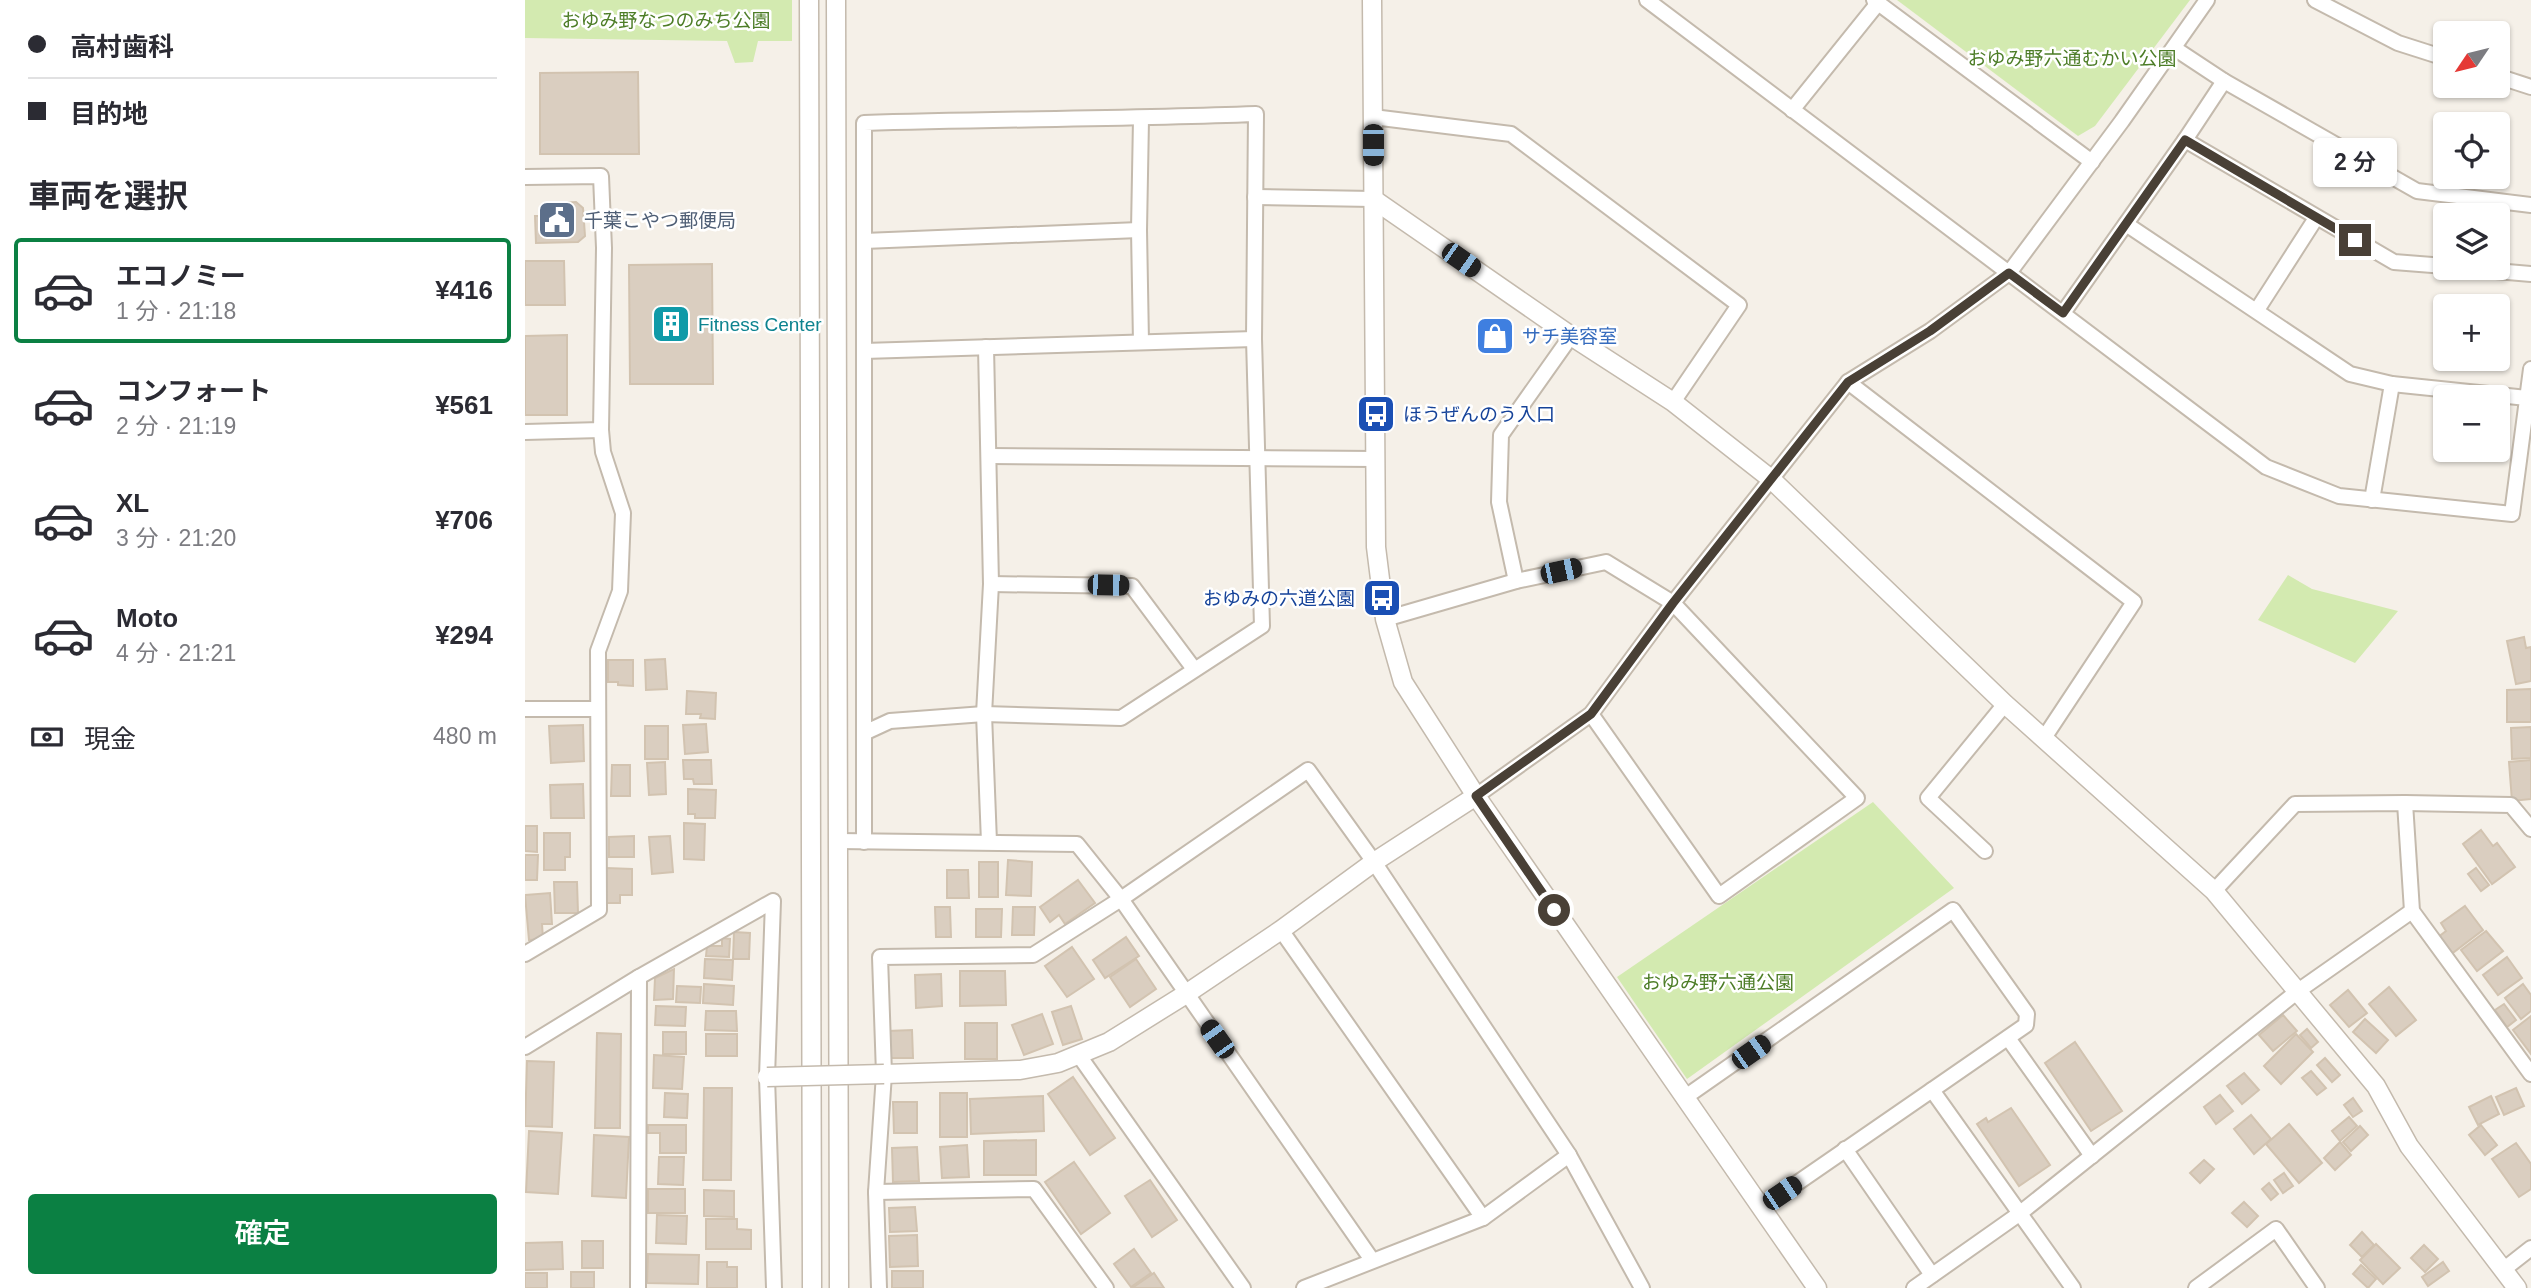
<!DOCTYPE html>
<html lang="ja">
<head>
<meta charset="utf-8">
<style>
	body { margin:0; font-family:Arial,"Noto Sans JP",sans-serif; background:#f7f7f7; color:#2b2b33; height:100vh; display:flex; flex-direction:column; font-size:26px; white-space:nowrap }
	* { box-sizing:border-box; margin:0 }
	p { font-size:23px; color:#7c7c81 }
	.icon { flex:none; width:38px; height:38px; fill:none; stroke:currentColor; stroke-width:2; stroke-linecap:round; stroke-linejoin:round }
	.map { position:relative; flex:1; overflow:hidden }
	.panel { display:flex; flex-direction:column; background:#fff; width:525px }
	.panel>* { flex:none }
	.guide { display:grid; align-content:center; height:154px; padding:0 28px; background:#fff }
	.needle { width:46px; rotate:235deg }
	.fabs { position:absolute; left:1908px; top:21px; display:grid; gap:14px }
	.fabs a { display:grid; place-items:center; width:77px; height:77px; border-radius:7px; background:#fff; box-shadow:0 2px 5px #0004; font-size:35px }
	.end { position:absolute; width:32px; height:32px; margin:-16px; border:9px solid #494036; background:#fff; box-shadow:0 0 0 4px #fff }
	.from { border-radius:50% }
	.bubble { position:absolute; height:49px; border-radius:7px; background:#fff; box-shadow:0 2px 5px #0004; font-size:23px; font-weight:600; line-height:49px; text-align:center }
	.car { position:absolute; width:21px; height:42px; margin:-21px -10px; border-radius:9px; box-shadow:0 0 5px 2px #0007; background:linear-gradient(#222 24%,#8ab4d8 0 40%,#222 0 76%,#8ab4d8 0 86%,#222 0) }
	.guide b { display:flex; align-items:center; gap:24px; height:66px; font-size:26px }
	.guide b+b { border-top:2px solid #e1e1e2 }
	.guide i { width:18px; height:18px; background:#2b2b33 }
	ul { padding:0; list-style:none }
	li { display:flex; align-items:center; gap:21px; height:105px; margin:0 14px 10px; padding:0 14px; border:4px solid transparent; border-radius:7px }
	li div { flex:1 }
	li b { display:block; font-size:26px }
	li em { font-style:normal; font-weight:600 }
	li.current { border-color:#0b8043 }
	li>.icon { width:63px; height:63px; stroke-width:1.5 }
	h2 { padding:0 28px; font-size:32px; line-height:84px }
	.pay { display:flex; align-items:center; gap:18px; height:77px; padding:0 28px; font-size:26px }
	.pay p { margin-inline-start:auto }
	.primary-button { display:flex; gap:14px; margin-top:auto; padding:14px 28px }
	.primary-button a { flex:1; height:80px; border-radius:7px; background:#0b8043; color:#fff; font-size:28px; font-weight:600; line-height:80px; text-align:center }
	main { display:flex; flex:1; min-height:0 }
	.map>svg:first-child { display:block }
</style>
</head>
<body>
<main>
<section class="panel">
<div class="guide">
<b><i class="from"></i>高村歯科</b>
<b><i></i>目的地</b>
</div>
<h2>車両を選択</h2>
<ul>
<li class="current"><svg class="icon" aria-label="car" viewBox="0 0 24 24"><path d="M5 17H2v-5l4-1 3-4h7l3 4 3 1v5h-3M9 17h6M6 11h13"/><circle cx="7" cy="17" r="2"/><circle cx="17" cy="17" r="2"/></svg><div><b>エコノミー</b><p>1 分 · 21:18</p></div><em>¥416</em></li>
<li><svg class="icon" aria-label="car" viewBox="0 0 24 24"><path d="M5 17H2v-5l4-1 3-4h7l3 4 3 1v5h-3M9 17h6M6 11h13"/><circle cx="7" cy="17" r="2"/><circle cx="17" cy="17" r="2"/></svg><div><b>コンフォート</b><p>2 分 · 21:19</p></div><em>¥561</em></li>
<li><svg class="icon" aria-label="car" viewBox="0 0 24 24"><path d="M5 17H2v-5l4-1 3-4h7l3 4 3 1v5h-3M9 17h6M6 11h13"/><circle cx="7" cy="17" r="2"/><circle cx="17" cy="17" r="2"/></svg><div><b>XL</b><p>3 分 · 21:20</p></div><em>¥706</em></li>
<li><svg class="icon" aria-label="car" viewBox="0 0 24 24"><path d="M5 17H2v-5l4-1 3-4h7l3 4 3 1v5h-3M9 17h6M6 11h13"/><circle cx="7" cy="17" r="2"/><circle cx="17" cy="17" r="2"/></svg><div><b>Moto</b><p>4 分 · 21:21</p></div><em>¥294</em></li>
</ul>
<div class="pay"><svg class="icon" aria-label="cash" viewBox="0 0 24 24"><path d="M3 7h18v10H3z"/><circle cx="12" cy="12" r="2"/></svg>現金<p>480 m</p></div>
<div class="primary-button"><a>確定</a></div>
</section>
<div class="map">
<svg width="2006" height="1288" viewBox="0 0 2006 1288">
	<rect width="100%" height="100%" fill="#f5f0e8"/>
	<g fill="#d3eab0">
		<path d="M0,0H267V41H233L228,62L210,63L202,41L0,38Z"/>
		<path d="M1372,0H1665L1570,126L1553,136Z"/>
		<path d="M1763,575L1787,589L1873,611L1830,663L1733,620Z"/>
		<path d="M1348,802L1429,888L1162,1079L1092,977Z"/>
	</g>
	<g fill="#dacec0" stroke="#d2c3b0" stroke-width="2">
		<path d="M113,72L114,154H15V73Z"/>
		<path d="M51,202L58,208L60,236L53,242L11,243L10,216H35L34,203Z"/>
		<path d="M0,261H39L40,305H0Z"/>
		<path d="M187,264L188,384H105L104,265Z"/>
		<path d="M42,335V415H0V336Z"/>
		<path d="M1999,637L2001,648L2006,647V681L1991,684L1982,641Z"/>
		<path d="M140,659L142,689L121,690L120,660Z"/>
		<path d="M83,660H108V686L93,685V682H83Z"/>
		<path d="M2006,689V722H1982V690Z"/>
		<path d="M162,691L191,693L190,719L175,718L176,714H161Z"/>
		<path d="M181,724L183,752L160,754L158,725Z"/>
		<path d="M58,725L59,761L26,763L24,726Z"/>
		<rect x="120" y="726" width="23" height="33"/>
		<path d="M2006,727V758L1987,759L1986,728Z"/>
		<path d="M158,760H186L187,784H169L168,779H159Z"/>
		<path d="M2006,760V799L1987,801L1984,762Z"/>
		<path d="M140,762L141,794L124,795L122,763Z"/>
		<path d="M87,765H105V796H86Z"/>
		<path d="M58,784L59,818H26L25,785Z"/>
		<path d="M163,789L191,790L190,818H170V814H163Z"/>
		<path d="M159,823L180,824L179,860L159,859Z"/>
		<path d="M0,826H12V852L0,851Z"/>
		<path d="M1956,830L1968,846L1972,843L1990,867L1967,884L1938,844Z"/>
		<path d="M19,833H45V857H40V870H19Z"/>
		<path d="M109,836V857H84V837Z"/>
		<path d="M145,836L148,872L127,874L124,837Z"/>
		<path d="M0,855H13L12,880H0Z"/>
		<path d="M483,860L507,862L506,896L481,895Z"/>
		<rect x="454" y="862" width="19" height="35"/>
		<path d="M81,868L107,869V895H95V903H81Z"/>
		<path d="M1951,868L1964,885L1956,891L1943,874Z"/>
		<path d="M422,870H443L444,898H422Z"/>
		<path d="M553,880L570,903L540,924L534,915L525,922L515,907Z"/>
		<path d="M29,882H52L53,913H30Z"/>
		<path d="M25,893L27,924H17L18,939L4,940L0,895Z"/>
		<path d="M1940,906L1958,930L1925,955L1912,938L1921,931L1916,923Z"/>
		<path d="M410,907H425L426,937H411Z"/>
		<path d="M488,907H510L509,935H487Z"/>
		<path d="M451,909H477L476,937H451Z"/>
		<path d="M1961,931L1978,951L1952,971L1936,950Z"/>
		<path d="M209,932L225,933L224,959H208Z"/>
		<path d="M601,937L614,956L580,978L568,960Z"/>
		<path d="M197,938L205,939L204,957L181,956L182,946H197Z"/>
		<path d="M547,947L569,979L542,997L520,966Z"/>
		<path d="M1982,957L1997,978L1973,995L1958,975Z"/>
		<path d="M180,959L208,960L207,980L179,978Z"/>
		<path d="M611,959L631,989L605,1007L585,977Z"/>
		<path d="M149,969L148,999L129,1000L130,978Z"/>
		<path d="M435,971H480L481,1005L435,1006Z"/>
		<path d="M416,974L417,1006L391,1008L390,975Z"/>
		<path d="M179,984L209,986L208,1005L178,1003Z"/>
		<path d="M1998,984L2006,995V1011L1996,1019L1980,998Z"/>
		<path d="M152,986L176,987L175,1003L151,1002Z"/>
		<path d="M1864,987L1891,1020L1871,1036L1844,1004Z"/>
		<path d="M1823,990L1842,1013L1824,1027L1805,1005Z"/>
		<path d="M1979,1004L1991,1020L1982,1027L1970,1010Z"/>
		<path d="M131,1006L161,1007L160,1026L130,1025Z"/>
		<path d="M546,1006L557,1039L538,1045L527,1012Z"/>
		<path d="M181,1011H211L212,1031L180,1030Z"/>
		<path d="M517,1014L528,1044L499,1055L487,1025Z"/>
		<path d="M1758,1015L1772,1031L1748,1051L1734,1035Z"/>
		<path d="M2006,1016V1054L1988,1030Z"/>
		<path d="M1840,1019L1863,1040L1851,1053L1828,1032Z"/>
		<rect x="440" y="1023" width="32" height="36"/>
		<path d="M1782,1029L1793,1042L1786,1048L1775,1035Z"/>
		<path d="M387,1030L388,1058H363V1031Z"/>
		<rect x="138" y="1032" width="23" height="22"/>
		<path d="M72,1033L96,1034L95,1128H70Z"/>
		<rect x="181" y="1034" width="31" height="22"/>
		<path d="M1771,1034L1788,1052L1756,1084L1739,1066Z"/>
		<path d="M1550,1042L1597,1111L1566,1131L1520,1063Z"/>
		<path d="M129,1055L159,1057L157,1089L128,1088Z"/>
		<path d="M1800,1058L1815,1075L1807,1082L1792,1065Z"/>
		<path d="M2,1061L29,1062L27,1127L0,1126Z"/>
		<path d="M1786,1071L1801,1088L1792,1095L1777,1078Z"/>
		<path d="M1719,1073L1734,1090L1717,1104L1702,1086Z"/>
		<path d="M548,1077L590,1138L565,1155L523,1094Z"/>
		<path d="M179,1088H207L206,1180H178Z"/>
		<path d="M1991,1088L1999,1106L1979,1115L1971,1097Z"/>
		<path d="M140,1093L163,1094L162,1118L139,1117Z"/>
		<rect x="415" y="1093" width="27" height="44"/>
		<path d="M1695,1095L1708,1111L1691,1124L1679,1107Z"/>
		<path d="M518,1096L519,1131L446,1134L445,1099Z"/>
		<path d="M1966,1096L1974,1114L1953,1125L1944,1107Z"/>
		<path d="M1828,1098L1837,1111L1828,1117L1819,1105Z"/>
		<path d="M368,1102H392V1133H369Z"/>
		<path d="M1486,1108L1525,1165L1494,1186L1452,1124L1461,1118L1463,1122Z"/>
		<path d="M1726,1115L1746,1139L1729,1154L1709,1129Z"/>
		<path d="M1824,1117L1832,1126L1815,1141L1807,1131Z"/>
		<path d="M1764,1124L1797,1163L1774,1183L1741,1144Z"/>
		<path d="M123,1125H161V1153H135V1133H123Z"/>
		<path d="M1956,1125L1972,1145L1960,1155L1944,1135Z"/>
		<path d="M1835,1126L1843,1135L1826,1151L1818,1142Z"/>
		<path d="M4,1131L37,1133L33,1194L1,1192Z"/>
		<path d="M69,1135L104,1137L101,1198L67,1196Z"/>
		<path d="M511,1140V1175H459V1141Z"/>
		<path d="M1815,1142L1826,1155L1810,1170L1799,1158Z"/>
		<path d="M1991,1143L2006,1164V1189L1994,1197L1967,1159Z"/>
		<path d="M442,1145L444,1177L417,1178L415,1147Z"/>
		<path d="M392,1147L394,1181L368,1182L367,1148Z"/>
		<path d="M134,1157H159L158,1185L133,1184Z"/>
		<path d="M1679,1160L1689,1169L1675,1183L1665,1173Z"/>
		<path d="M549,1162L585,1213L556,1234L520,1182Z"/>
		<path d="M1759,1173L1768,1186L1758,1193L1749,1180Z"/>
		<path d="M625,1180L652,1220L627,1237L600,1196Z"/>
		<path d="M1744,1183L1753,1194L1746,1200L1737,1189Z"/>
		<rect x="123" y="1189" width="37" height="24"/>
		<path d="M179,1190L209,1191V1217L179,1216Z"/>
		<path d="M1719,1202L1733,1216L1722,1227L1707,1213Z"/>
		<path d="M390,1207L392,1231L365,1232L364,1208Z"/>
		<path d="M132,1215L162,1216L161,1244L131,1243Z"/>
		<path d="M181,1219H212V1229L226,1230V1249H181Z"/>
		<path d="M1837,1232L1849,1245L1837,1257L1825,1245Z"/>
		<path d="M392,1235L393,1266L365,1267L364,1236Z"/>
		<rect x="57" y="1241" width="21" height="27"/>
		<path d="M37,1242L38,1269L0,1270V1243Z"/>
		<path d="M1851,1244L1875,1268L1858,1284L1835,1260Z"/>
		<path d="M1899,1245L1913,1259L1900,1272L1886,1258Z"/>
		<path d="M609,1249L626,1273L606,1287L589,1264Z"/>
		<path d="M123,1254L174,1255L173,1284L122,1283Z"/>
		<path d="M182,1262H202V1267H212V1288H182Z"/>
		<path d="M1918,1262L1924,1271L1903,1286L1897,1277Z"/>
		<path d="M1836,1265L1851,1279L1843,1288L1828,1274Z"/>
		<rect x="367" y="1271" width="31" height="17"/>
		<rect x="46" y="1272" width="23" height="16"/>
		<rect x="0" y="1273" width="22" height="15"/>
		<path d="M629,1273L639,1288H607Z"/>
	</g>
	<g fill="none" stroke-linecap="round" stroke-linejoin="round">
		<defs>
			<g id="minor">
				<path d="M1122,0L1741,467L1814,496L1987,514L2006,369"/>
				<path d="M1349,0L1567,162"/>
				<path d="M1790,0L1873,43L1920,58"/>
				<path d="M1649,48L1699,81L1892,191L2006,205"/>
				<path d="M1972,76L2006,87"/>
				<path d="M1699,81L1660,140L1869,262L1920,266"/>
				<path d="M1267,110L1353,3"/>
				<path d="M848,117L986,134L1214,305L1148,402"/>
				<path d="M616,119L614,230L616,342"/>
				<path d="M0,177L76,176L79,248L76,430L0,432"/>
				<path d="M730,197L848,199"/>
				<path d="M1601,224L1825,374L1867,384L2002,398"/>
				<path d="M339,241L614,230"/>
				<path d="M1936,268L2006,274"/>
				<path d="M1732,310L1791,218"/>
				<path d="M1538,313L1660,140"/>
				<path d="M461,347L466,584L459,714L464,842"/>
				<path d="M339,351L729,339"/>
				<path d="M1323,382L1609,602L1519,738"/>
				<path d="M465,456L851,459"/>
				<path d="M1847,500L1867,384"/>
				<path d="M991,581L974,502L976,435L1046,336"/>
				<path d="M466,584L607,586L669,669"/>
				<path d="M860,619L991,581L1081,562L1148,603L1332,798L1194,896L1066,714"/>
				<path d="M0,709H73"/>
				<path d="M339,733L365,721L459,714L596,718L737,626L729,339L731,114C600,119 469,119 339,123C339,363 339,602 339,842"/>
				<path d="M951,796L1066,714L1148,603L1323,382L1405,331L1484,273L1597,121L1682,0"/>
				<path d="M1880,803L1986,805L2006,829"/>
				<path d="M313,841L552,844L596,899L847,1260"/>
				<path d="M1460,851L1403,798L1480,704"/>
				<path d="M1689,891L1770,804L1880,803L1887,911L2006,1074"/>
				<path d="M756,930L958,1218"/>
				<path d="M0,954L74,910L73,651L95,591L98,513L78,452L76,430"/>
				<path d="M1483,1038L1567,1156"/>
				<path d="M0,1047L114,977L248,901L242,1077L249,1288"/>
				<path d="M553,1054L718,1288"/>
				<path d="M1159,1098L1428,910L1502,1014L1501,1025L1407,1090L1548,1288"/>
				<path d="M1320,1149L1407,1275"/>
				<path d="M351,1192L509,1189L581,1288"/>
				<path d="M1236,1208L1407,1090"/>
				<path d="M1978,1270L2006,1248"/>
				<path d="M113,1288L114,977"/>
				<path d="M354,1288L351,1192L359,1074L355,957L508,955L596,899L783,770L849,862L1044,1155L1117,1288"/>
				<path d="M779,1288L958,1218L1044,1155"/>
				<path d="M1389,1288L1494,1214L1773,991L1887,911"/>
				<path d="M1671,1288L1751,1229L1792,1288"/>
			</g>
			<g id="tertiary">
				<path d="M284,0L287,1288"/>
				<path d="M311,0L314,1288"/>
				<path d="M847,0L851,547L860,619L878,682L951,796L1292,1288"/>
				<path d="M848,199L1046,336L1148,402L1246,479L1480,704L1689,891L1851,1086L1884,1146L1992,1288"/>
				<path d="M359,1074L495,1070L533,1063L584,1042L661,994L756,930L849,862L951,796"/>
			</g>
		</defs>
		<use href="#minor" stroke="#c4baad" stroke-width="18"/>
		<use href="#tertiary" stroke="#c4baad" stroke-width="21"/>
		<use href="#minor" stroke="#fff" stroke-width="14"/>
		<use href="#tertiary" stroke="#fff" stroke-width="18"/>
		<defs>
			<path id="tertiary-bridge" d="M242,1077L359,1074"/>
		</defs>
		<use href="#tertiary-bridge" stroke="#c4baad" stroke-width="21" stroke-linecap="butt"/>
		<use href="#tertiary-bridge" stroke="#fff" stroke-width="18"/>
	</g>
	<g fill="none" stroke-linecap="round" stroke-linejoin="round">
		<path stroke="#494036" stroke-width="9" d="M1029,910L951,796L1066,714L1148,603L1323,382L1405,331L1484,273L1538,313L1660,140L1830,240"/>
	</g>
	<defs>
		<symbol id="civic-square" viewBox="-11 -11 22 22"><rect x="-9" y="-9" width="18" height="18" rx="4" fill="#5c6f8a" stroke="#fff"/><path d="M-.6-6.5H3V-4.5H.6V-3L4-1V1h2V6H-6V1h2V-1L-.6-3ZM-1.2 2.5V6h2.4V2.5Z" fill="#fff"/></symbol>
		<symbol id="building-square" viewBox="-11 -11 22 22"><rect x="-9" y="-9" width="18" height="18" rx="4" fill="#0f9aa8" stroke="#fff"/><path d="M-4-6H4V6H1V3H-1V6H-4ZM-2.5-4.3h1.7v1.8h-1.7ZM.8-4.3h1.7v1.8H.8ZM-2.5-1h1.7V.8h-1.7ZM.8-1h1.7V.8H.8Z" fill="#fff"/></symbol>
		<symbol id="shop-square" viewBox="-11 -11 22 22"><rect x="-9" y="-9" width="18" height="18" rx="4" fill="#3f7fe0" stroke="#fff"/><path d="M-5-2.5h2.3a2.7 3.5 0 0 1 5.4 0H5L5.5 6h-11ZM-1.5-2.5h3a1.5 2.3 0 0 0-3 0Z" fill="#fff"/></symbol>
		<symbol id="bus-square" viewBox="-11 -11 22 22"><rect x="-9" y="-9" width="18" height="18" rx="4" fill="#1a4fb4" stroke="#fff"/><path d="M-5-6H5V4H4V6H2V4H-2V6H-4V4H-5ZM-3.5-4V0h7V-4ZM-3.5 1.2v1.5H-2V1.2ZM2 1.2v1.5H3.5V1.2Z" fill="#fff"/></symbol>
	</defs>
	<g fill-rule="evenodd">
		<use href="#civic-square" x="10" y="198" width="44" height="44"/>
		<use href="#building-square" x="124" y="302" width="44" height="44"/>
		<use href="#shop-square" x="948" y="314" width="44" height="44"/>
		<use href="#bus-square" x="829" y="392" width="44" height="44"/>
		<use href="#bus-square" x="835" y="576" width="44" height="44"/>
	</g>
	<g text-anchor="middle" stroke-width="5" stroke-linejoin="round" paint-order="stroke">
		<g font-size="19" fill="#4d7d27" stroke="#fff">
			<text x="141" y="27">おゆみ野なつのみち公園</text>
			<text x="1547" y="65">おゆみ野六通むかい公園</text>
			<text x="1193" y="989">おゆみ野六通公園</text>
		</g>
		<g font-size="19" fill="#4e5e75" stroke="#fff" text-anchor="start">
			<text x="59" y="227">千葉こやつ郵便局</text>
		</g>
		<g font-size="19" fill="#0d838f" stroke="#fff" text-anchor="start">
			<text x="173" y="331">Fitness Center</text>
		</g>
		<g font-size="19" fill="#366cbe" stroke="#fff" text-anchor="start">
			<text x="997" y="343">サチ美容室</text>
		</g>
		<g font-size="19" fill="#164399" stroke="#fff" text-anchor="start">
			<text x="878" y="421">ほうぜんのう入口</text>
			<text x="830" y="605" text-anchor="end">おゆみの六道公園</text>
		</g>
	</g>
</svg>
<div class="fabs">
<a><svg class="needle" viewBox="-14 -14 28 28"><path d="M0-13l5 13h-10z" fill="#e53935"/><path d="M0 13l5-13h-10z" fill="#7c7c81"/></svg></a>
<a><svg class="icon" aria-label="locate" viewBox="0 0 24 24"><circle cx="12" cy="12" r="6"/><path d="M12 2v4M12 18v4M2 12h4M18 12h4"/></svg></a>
<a><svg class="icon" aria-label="layers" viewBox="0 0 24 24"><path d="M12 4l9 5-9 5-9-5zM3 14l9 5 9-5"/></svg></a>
<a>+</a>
<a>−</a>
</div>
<i class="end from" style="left:1029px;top:910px"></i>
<i class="end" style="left:1830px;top:240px"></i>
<div class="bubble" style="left:1788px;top:138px;width:84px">2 分</div>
<i class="car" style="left:848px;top:145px;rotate:180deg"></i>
<i class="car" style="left:936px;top:260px;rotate:125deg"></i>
<i class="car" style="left:1036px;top:571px;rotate:78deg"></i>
<i class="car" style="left:583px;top:585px;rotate:91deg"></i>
<i class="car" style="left:692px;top:1039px;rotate:325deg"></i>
<i class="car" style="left:1226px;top:1052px;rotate:55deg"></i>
<i class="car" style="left:1257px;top:1193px;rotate:56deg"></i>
</div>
</main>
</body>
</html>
